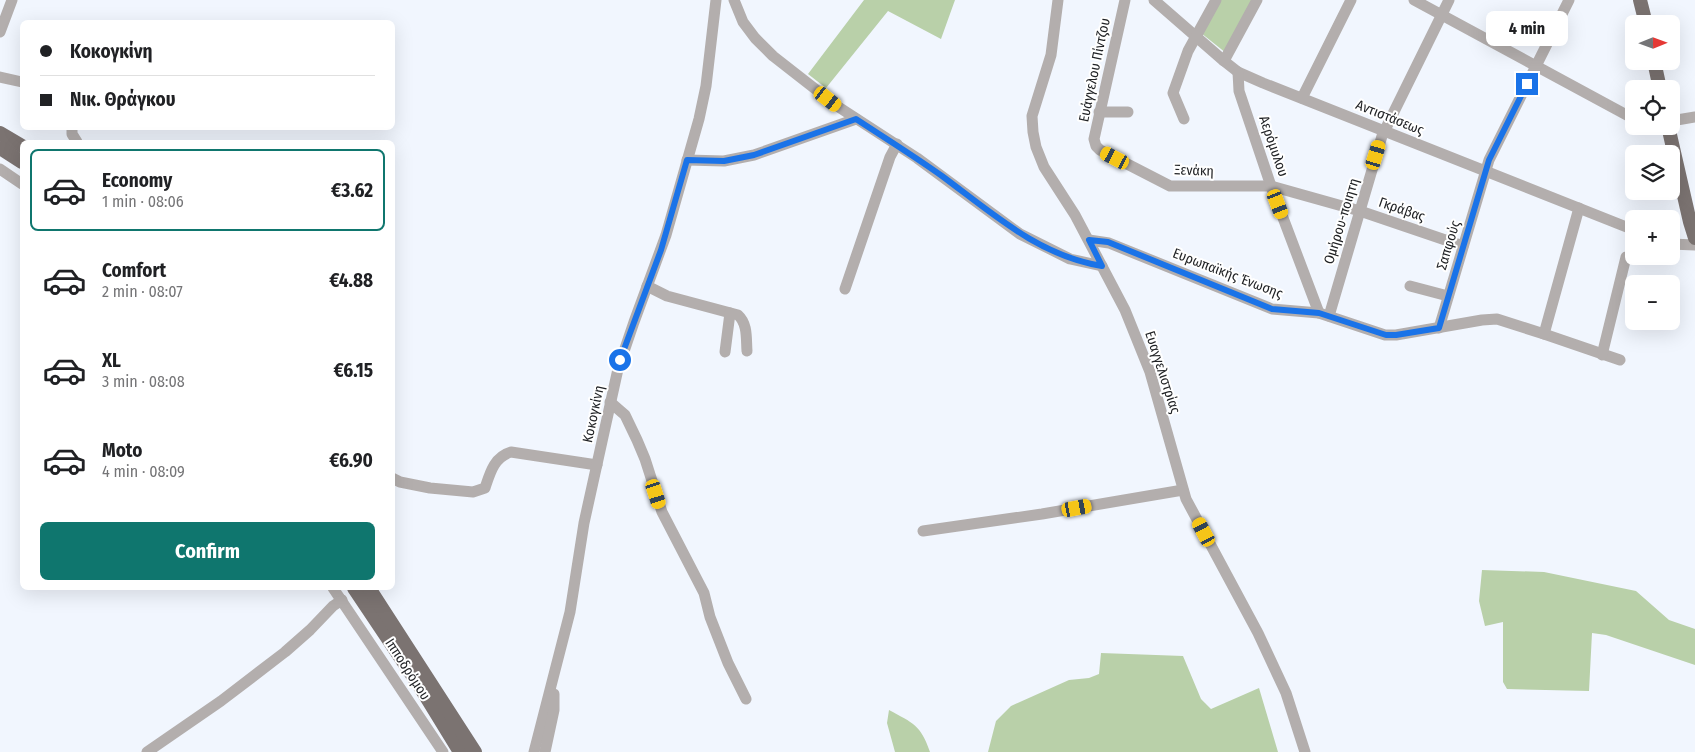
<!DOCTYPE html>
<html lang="en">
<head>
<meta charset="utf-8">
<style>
	body { margin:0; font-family:"Fira Sans Condensed",sans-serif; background:#f6f6f6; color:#202124; height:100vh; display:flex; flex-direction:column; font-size:19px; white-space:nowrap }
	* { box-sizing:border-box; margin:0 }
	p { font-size:16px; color:#757577 }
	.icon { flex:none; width:28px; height:28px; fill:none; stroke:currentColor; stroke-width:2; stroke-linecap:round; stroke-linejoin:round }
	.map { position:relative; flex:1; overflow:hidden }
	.drawer { position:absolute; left:20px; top:140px; width:375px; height:450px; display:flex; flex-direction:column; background:#fff; border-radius:8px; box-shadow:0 5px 20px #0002 }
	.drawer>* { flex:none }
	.banner { position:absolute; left:20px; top:20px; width:375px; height:110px; border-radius:8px; box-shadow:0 5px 20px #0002; display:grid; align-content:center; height:110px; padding:0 20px; background:#fff }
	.needle { width:32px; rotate:89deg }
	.tools { position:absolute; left:1625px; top:15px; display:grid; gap:10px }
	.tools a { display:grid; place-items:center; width:55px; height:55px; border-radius:8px; background:#fff; box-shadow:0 5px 20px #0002; font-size:25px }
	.end { position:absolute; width:22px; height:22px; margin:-11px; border:6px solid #1a73e8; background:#fff; box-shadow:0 0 0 2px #fff }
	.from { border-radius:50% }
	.bubble { position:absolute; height:35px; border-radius:8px; background:#fff; box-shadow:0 5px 20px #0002; font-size:16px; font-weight:700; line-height:35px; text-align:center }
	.car { position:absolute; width:15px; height:30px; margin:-15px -8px; border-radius:6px; box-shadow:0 0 4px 1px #0007; background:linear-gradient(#f5c518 24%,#345 0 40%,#f5c518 0 76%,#345 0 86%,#f5c518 0) }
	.banner b { display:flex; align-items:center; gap:18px; height:48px; font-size:19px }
	.banner b+b { border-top:1px solid #e0e0e0 }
	.banner i { width:12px; height:12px; background:#202124 }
	ul { padding:9px 0 0; list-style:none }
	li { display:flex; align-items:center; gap:15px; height:82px; margin:0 10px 8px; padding:0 10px; border:2px solid transparent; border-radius:8px }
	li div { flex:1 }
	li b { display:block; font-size:19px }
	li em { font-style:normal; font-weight:700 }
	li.current { border-color:#0f766e }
	li>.icon { width:45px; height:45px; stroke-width:1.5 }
	.action { display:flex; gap:10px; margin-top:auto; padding:10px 20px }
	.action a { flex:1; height:58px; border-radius:8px; background:#0f766e; color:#fff; font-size:20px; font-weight:700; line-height:58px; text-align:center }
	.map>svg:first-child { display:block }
</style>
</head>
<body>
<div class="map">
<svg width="1695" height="752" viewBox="0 0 1695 752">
	<rect width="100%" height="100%" fill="#f1f6fe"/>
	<g fill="#b9d0a9">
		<path d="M864,0H955L941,39L888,11L826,88L808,74Z"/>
		<path d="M1219,0H1254L1226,53L1201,33Z"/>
		<path d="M1482,570L1544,572L1636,591L1669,620L1695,629V665L1606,635L1592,633L1589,691L1507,689L1503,682V622L1485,626L1479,601Z"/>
		<path d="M1101,653L1183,656L1201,699L1211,709L1259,688L1278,752H988L996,721L1011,706L1069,680L1089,678L1099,674Z"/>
		<path d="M889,710C913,723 921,725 930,752H895L887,723Z"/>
	</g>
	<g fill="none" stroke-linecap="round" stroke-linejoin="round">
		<g stroke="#b3aead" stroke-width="11">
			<path d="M734,0L743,22L755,38L773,56L837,106L917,158L1020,234L1070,259L1102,266"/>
			<path d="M1058,0L1051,55L1032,116L1033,132L1036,147L1044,167L1075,215L1125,310L1150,372L1186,499L1258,633L1286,693L1305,752"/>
			<path d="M1125,0L1094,139L1096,146L1100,150L1170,186H1271L1360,211L1463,246"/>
			<path d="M1154,0L1224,61L1238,72L1263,83L1634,230"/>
			<path d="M1414,0L1634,119"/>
			<path d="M0,32L12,0"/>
			<path d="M1224,61L1257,0"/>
			<path d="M1238,72L1239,91L1271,186L1319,313"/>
			<path d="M0,77L22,82"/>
			<path d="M1302,98L1351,0"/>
			<path d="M1099,112H1128"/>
			<path d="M1184,119L1173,93L1188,51L1216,0"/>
			<path d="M1671,121L1695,117"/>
			<path d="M1648,126H1651"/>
			<path d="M72,128V134L77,142"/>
			<path d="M687,160L724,161L754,155L856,119"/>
			<path d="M0,169L22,184"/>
			<path d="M1089,240L1109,243L1272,309L1319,313L1385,335H1396L1482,320L1497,319L1544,334L1620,360"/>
			<path d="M1671,244L1695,245"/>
			<path d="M647,286L667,296L738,315C748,324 746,339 747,351"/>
			<path d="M1410,286L1448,296"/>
			<path d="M845,289L890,157L897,144"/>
			<path d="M1329,316L1382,136L1449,0"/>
			<path d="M1439,328L1489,160L1569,0"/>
			<path d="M1544,334L1579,208"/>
			<path d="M725,352L730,313"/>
			<path d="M1602,355L1626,257"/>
			<path d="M610,402L625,415L637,440L645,459L662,512L704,593L710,617L728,663L746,699"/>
			<path d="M392,478L400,482L430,488L473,492L485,488C490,473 494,457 511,452L597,465"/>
			<path d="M923,531L1042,514L1183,490"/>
			<path d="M333,588L443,752"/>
			<path d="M147,752L221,701L285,652L310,630L333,606L342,600"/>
			<path d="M534,752L570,612L584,523L618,369L634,322L666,235L699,119L706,86L716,0"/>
			<path d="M545,752L554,710V694"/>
		</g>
		<g stroke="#7b7371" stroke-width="14">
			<path d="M1640,0L1646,24"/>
			<path d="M1654,61L1660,89"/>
			<path d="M1668,126L1690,222L1695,238"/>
			<path d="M0,133L22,146"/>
			<path d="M0,148L22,162"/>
			<path d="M354,588L419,685L460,752"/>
			<path d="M369,588L475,752"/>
		</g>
	</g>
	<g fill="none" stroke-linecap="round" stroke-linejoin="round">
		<path stroke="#1a73e8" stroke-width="6" d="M620,360L661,250L687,160L724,161L754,155L856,119C885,138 914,156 942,176C992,213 1039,256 1102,266L1089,240L1108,242L1272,309L1319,313L1386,335H1396L1439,328L1489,160L1527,84"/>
	</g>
	<g text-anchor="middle" stroke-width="4" stroke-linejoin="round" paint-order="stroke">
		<g font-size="14" fill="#212326" stroke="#fff">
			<text transform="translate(1094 70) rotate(-78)" y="5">Ευάγγελου Πίντζου</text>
			<text transform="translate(1390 117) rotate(22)" y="5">Αντιστάσεως</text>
			<text transform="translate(1274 146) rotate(71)" y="5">Αερόμυλου</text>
			<text transform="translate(1194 170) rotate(2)" y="5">Ξενάκη</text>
			<text transform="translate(1402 209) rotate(19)" y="5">Γκράβας</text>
			<text transform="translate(1341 221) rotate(-73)" y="5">Ομήρου-ποιητη</text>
			<text transform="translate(1448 245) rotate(-73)" y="5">Σαπφούς</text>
			<text transform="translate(1228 273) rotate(21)" y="5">Ευρωπαϊκής Ένωσης</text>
			<text transform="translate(1163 372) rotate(72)" y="5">Ευαγγελιστρίας</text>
			<text transform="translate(593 414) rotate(-78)" y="5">Κοκογκίνη</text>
			<text transform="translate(408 669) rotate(57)" y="5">Ιπποδρόμου</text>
		</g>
	</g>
</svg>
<div class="tools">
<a><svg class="needle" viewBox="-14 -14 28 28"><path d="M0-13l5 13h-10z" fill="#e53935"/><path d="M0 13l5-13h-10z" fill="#757577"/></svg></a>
<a><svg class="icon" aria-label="locate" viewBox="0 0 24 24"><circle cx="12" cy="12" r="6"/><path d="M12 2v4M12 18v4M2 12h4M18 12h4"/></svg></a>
<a><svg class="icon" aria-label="layers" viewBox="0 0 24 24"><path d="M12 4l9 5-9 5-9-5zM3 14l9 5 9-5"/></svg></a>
<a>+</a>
<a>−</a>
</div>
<i class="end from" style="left:620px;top:360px"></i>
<i class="end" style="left:1527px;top:84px"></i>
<div class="bubble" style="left:1486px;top:11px;width:82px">4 min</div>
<i class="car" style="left:828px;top:99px;rotate:128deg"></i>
<i class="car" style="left:1376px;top:155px;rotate:17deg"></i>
<i class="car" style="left:1115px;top:158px;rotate:297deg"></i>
<i class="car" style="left:1278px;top:204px;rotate:159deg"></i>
<i class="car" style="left:656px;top:494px;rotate:162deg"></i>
<i class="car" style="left:1077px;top:508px;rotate:80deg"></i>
<i class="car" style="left:1204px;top:532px;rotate:332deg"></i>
<div class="banner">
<b><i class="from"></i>Κοκογκίνη</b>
<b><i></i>Νικ. Θράγκου</b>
</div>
<section class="drawer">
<ul>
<li class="current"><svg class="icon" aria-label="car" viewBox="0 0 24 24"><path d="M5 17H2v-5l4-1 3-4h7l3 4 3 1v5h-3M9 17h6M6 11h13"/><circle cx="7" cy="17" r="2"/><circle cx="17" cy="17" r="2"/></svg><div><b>Economy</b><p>1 min · 08:06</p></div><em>€3.62</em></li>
<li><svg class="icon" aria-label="car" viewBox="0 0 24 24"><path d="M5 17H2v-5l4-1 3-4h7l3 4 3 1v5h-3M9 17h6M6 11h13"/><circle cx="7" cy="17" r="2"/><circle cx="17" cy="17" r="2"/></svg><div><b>Comfort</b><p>2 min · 08:07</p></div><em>€4.88</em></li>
<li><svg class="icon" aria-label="car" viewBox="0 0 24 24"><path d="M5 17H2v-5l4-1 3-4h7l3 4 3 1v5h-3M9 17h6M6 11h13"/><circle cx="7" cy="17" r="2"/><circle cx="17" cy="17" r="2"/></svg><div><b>XL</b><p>3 min · 08:08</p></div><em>€6.15</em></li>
<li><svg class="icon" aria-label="car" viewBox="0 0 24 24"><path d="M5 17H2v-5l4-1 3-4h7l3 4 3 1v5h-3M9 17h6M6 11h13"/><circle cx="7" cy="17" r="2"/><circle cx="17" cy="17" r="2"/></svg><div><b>Moto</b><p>4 min · 08:09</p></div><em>€6.90</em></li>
</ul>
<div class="action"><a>Confirm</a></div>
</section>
</div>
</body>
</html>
